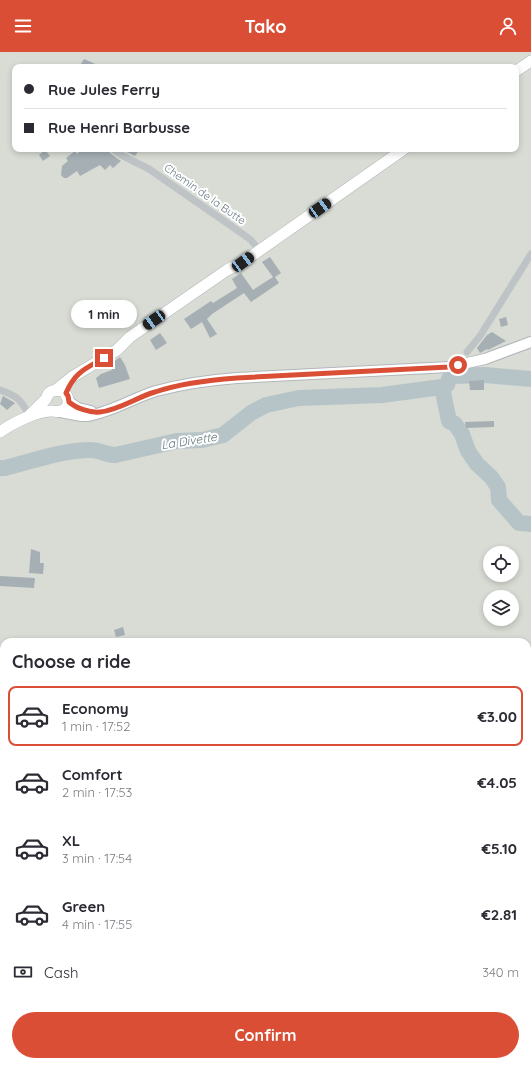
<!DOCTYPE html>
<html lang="en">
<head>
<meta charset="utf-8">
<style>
	body { margin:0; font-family:Quicksand,sans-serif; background:#f7f7f7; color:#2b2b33; height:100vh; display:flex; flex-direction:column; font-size:15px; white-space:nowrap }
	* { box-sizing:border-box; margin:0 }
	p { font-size:13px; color:#7c7c81 }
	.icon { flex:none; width:22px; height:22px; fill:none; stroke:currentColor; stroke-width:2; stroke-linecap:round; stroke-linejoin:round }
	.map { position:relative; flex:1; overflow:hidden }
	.side { position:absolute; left:0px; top:586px; width:531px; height:428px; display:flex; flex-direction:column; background:#fff; border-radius:12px 12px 0 0; box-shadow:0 2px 6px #0003 }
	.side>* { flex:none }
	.guide { position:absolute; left:12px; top:12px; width:507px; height:88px; border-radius:8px; box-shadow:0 2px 6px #0003; display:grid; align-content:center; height:88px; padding:0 12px; background:#fff }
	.fabs { position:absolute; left:483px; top:494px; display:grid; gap:8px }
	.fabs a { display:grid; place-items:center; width:36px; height:36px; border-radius:50%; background:#fff; box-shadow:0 2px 6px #0003; font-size:20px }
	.end { position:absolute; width:18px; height:18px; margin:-9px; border:5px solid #d94e34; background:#fff; box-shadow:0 0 0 2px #fff }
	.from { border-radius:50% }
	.bubble { position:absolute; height:28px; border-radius:14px; background:#fff; box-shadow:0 2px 6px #0003; font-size:13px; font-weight:800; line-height:28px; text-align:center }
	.car { position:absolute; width:12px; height:24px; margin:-12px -6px; border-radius:5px; box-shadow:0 0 3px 1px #0007; background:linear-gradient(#222 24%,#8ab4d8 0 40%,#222 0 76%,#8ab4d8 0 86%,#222 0) }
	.guide b { display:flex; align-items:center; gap:14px; height:38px; font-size:15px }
	.guide b+b { border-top:1px solid #e1e1e2 }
	.guide i { width:10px; height:10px; background:#2b2b33 }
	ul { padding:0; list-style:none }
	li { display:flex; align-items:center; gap:12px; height:60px; margin:0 8px 6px; padding:0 4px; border:2px solid transparent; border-radius:8px }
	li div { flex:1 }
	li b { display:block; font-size:15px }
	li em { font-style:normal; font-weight:800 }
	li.current { border-color:#d94e34 }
	li>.icon { width:36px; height:36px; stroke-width:1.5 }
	h2 { padding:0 12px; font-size:18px; line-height:48px }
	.pay { display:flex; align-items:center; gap:10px; height:44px; padding:0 12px; font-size:15px }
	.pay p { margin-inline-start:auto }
	.button { display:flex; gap:8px; margin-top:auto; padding:8px 12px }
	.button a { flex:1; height:46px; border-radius:24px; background:#d94e34; color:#fff; font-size:16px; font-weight:800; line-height:46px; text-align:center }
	header { display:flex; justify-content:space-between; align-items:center; height:52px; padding:0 12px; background:#d94e34; color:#fff; font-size:18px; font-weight:800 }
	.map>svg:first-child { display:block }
</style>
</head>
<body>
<header><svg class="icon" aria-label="menu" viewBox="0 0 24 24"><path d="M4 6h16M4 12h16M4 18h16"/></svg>Tako<svg class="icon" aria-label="person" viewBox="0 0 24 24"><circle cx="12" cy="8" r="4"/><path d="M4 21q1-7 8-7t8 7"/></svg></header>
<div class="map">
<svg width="531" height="1014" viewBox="0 0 531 1014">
	<rect width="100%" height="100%" fill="#f8f7f5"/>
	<g fill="#d8dcd4" fill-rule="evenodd">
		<path d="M0,0H531V625L527,627V590H4V782L0,778ZM15,15H516V97H15ZM490,501H512V523H490ZM490,545H512V567H490Z"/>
		<path d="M531,657V1014H514L511,1010H527V658Z"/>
		<path d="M0,802L4,806V966L0,970Z"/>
		<path d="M51,1010H403L399,1014H47Z"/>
	</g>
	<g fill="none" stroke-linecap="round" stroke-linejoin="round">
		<g stroke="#b7c4c7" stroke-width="16">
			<path d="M442,335L449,369L455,372L462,382L468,399L477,412L491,425L498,435L499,448L519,471L531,472"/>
			<path d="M0,416H5C33,409 62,398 91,398C99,398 107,403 115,403L177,389L202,388L223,383L251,361L266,353L299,346L382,343L442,335L447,333L449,327L453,324L485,323L531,327"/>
		</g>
	</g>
	<g fill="#a6afb4">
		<path d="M84,7L102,15H79Z"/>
		<path d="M82,97H108L110,101L121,109L113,116L110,113L105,118L100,113L80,124L77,119L67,126H64L61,123L62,114L68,109L66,106L75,99L77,102Z"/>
		<path d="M121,97H140L135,104Z"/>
		<path d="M45,98L50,104L43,109L39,103Z"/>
		<path d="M190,129L197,134L193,140L186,136Z"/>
		<path d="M270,205L281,221L275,225L279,231L251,250L244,241L212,262L207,267L217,282L210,286L202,270L191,277L184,267L211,249L213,251L237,236L232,227L241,221L253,238L273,225L262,210Z"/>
		<path d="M506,265L508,273L501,275L499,267Z"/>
		<path d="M492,280L506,289L488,298L487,297L480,301L477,296L487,283Z"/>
		<path d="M160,281L167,291L156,298L150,288Z"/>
		<path d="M120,305L125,313L130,327L99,336L96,326L101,322L112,318L109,313Z"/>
		<path d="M484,328V338H470L469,329Z"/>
		<path d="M3,344L15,351L7,358L0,352Z"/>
		<path d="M494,369V375L466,376L465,370Z"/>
		<path d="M31,497L40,500V511H44L43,522L29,521Z"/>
		<path d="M0,524L35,526L34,536L0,534Z"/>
		<path d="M123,575L125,583L116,585L114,578Z"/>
	</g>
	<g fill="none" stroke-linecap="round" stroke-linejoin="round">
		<defs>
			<g id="secondary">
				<path d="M69,350L78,356L91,359"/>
				<path d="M60,360C69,361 78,365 87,364C112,360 133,346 156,339C183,332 209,328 237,326L449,315L485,307L531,290"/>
			</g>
			<g id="primary">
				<path d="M516,19L531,9"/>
				<path d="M57,337L72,325L117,298L130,285L227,218L243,210L404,97"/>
				<path d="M0,380C11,372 38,358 52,359C56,359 59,361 63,358C72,353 68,343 62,338L52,339L48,342L46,347L29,364"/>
			</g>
		</defs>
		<use href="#secondary" stroke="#b1b7bb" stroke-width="12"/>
		<use href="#primary" stroke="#b2b8bb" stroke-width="12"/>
		<g stroke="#bec3c6" stroke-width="7">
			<path d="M113,97L121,103L149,117L237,178L251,188L259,198"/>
			<path d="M467,300L480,284L531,202"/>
			<path d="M0,338C16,343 22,348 29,364"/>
			<path d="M527,934L531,937"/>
			<path d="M26,1014L30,1010"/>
		</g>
		<use href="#secondary" stroke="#fff" stroke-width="10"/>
		<use href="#primary" stroke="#fff" stroke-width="11"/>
		<g stroke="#a0a8ac" stroke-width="2.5" stroke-dasharray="6 3" stroke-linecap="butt">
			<path d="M527,637L531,635"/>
			<path d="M0,991L4,987"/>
		</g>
	</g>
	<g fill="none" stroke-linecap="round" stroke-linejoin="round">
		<path stroke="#d94e34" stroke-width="5" d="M104,306C85,317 75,320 66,341L68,344L69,350C76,356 90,361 100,360C119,358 137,345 155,340C182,331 209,328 237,326L449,315L458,313"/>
	</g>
	<g text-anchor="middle" stroke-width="4" stroke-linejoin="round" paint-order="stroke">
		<g font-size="11" fill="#64757e" stroke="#fff">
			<text transform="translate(205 142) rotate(35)" y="4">Chemin de la Butte</text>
		</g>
		<g font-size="12" font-style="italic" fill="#5f7479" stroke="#fff">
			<text transform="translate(189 389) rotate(-9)" y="4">La Divette</text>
		</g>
	</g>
</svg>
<div class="fabs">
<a><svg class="icon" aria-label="locate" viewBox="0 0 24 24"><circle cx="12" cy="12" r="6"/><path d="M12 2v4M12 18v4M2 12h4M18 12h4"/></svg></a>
<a><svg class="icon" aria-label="layers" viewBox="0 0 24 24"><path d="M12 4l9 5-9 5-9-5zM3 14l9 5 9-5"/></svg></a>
</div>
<i class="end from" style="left:458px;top:313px"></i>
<i class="end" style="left:104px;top:306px"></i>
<div class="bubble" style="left:71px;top:248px;width:66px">1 min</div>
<i class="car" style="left:320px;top:156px;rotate:55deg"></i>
<i class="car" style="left:243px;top:210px;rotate:54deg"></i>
<i class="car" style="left:154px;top:268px;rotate:236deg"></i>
<div class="guide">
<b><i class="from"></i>Rue Jules Ferry</b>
<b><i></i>Rue Henri Barbusse</b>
</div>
<section class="side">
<h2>Choose a ride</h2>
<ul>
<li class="current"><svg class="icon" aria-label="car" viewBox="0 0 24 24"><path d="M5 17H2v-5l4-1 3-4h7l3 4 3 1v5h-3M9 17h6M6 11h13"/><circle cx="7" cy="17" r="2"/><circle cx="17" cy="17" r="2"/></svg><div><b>Economy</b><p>1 min · 17:52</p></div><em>€3.00</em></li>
<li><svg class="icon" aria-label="car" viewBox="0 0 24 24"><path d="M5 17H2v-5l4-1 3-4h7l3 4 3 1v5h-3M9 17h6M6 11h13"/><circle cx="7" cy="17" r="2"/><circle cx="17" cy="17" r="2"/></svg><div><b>Comfort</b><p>2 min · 17:53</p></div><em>€4.05</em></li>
<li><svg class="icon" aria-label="car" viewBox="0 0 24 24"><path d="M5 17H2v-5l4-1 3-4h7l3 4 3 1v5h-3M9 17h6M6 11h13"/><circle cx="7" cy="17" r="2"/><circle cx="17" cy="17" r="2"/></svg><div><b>XL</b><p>3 min · 17:54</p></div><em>€5.10</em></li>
<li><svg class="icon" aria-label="car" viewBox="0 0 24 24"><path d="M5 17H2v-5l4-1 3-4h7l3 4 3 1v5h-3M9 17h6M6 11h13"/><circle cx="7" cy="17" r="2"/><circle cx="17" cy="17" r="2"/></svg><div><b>Green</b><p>4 min · 17:55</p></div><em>€2.81</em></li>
</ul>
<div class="pay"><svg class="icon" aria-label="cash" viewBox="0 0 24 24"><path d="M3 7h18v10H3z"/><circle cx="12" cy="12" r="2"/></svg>Cash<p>340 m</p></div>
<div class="button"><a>Confirm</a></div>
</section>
</div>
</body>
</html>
